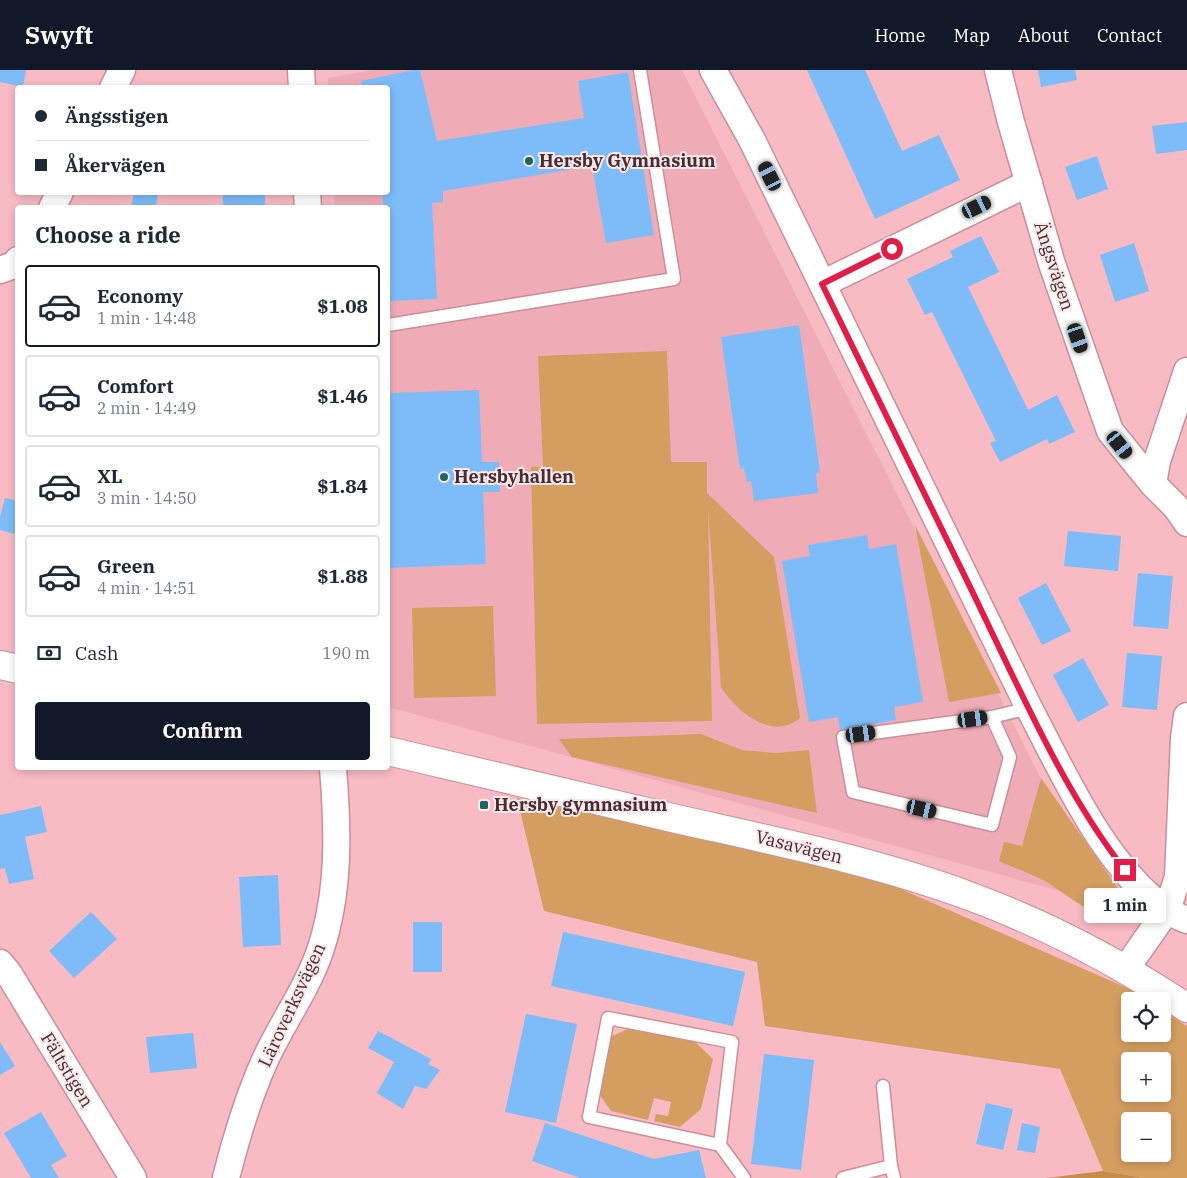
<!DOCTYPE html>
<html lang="en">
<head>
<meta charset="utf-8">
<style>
	body { margin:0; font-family:"IBM Plex Serif",serif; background:#f2f2f3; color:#1f2937; height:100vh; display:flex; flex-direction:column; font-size:19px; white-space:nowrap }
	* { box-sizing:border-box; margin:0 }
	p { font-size:16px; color:#747a83 }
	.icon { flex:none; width:28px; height:28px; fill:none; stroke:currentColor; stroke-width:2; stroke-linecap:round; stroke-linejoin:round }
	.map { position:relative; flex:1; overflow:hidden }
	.panel { position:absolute; left:15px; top:135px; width:375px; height:565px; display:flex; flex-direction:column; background:#fff; border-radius:5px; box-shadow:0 2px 8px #0003 }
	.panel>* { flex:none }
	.guide { position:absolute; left:15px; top:15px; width:375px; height:110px; border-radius:5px; box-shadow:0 2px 8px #0003; display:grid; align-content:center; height:110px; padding:0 20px; background:#fff }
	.fabs { position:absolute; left:1121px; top:922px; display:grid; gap:10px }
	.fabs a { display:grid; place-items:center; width:50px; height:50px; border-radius:5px; background:#fff; box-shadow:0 2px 8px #0003; font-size:25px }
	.end { position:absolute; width:22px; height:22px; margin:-11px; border:6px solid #e11d48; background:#fff; box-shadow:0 0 0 2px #fff }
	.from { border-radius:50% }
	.bubble { position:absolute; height:35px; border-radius:5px; background:#fff; box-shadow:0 2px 8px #0003; font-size:16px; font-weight:700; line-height:35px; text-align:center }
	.car { position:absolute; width:15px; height:30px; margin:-15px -8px; border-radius:6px; box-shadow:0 0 4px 1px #0007; background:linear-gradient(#222 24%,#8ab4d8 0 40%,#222 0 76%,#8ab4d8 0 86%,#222 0) }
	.guide b { display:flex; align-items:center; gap:18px; height:48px; font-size:19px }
	.guide b+b { border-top:1px solid #e0e1e3 }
	.guide i { width:12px; height:12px; background:#1f2937 }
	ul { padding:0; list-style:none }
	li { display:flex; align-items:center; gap:15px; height:82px; margin:0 10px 8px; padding:0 10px; border:2px solid #e0e1e3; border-radius:5px }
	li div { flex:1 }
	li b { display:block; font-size:19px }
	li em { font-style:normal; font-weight:700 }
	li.active { border-color:#111827 }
	li>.icon { width:45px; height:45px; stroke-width:1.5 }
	h2 { padding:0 20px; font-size:22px; line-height:60px }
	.pay { display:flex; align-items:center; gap:12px; height:55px; padding:0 20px; font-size:19px }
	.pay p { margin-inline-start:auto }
	.primary-button { display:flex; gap:10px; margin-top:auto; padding:10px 20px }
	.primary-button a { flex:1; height:58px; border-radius:5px; background:#111827; color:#fff; font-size:20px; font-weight:700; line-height:58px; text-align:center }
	header { display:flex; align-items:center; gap:30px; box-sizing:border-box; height:70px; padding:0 25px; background:#111827; color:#fff }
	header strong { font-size:24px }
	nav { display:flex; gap:28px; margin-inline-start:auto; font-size:18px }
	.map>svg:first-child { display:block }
</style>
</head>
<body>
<header>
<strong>Swyft</strong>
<nav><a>Home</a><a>Map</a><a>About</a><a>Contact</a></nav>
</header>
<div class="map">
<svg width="1187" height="1108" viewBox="0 0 1187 1108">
	<rect width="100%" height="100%" fill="#f8bac3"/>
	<path fill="#f0acb6" d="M373,0H682L1104,833L388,637V138L335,137L334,123L388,122V18L328,17V8Z"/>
	<g fill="#d59e61" fill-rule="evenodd">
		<path d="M667,281L671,392H707V423L774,487L800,648C772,672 736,641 721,617L708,439L712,651L537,654L531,397H543L538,286Z"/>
		<path d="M915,455L1001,623L949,632Z"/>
		<path d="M493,536L496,626L414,628L412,538Z"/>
		<path d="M701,664L742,680L776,683L809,680L817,743L572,687L559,669Z"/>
		<path d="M1041,708L1117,817C1120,827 1123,834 1115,842C1101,855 1059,819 1045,811C1030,803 1014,798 999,791L1004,772L1022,776Z"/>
		<path d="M517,728L864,803L1125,917L1148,931H1130V964H1162L1163,941L1187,956V1108H1144L1103,1101L1060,999L765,956L757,892L544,841ZM1130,991H1162V1024H1130ZM1130,1051H1162V1084H1130Z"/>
		<path d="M632,957L694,971L713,989L701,1039L680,1057L654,1051L656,1044L668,1046L671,1032L654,1028L648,1050L611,1041L596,1020L610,967Z"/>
	</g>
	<path fill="#c68c49" d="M1103,1101L1144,1108H1047Z"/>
	<g fill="#7dbcf9">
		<path d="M0,0H26L23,17L0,12Z"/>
		<path d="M414,0H420L437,71L584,48L578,11L628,2L654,165L606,173L592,96L443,121V132L432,133L437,229L388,231V138H384L382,122H388V18H362L361,11Z"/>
		<path d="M807,0H865L902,81L939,65L960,110L875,149Z"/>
		<path d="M1038,0H1075L1077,10L1041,17Z"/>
		<path d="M1187,52V80L1156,84L1152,56Z"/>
		<path d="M1097,86L1108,119L1077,130L1065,97Z"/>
		<path d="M134,122H159L155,138H131Z"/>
		<rect x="223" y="122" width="42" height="16"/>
		<path d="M981,166L999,202L968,217L1028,340L1057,325L1075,362L1049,374L1047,369L1000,392L990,373L996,371L932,242L925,245L907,209L953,187L950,181Z"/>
		<path d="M1134,173L1149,221L1115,232L1100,185Z"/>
		<path d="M799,255L820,402L816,403L818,423L754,431L751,411L747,412L744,398L740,399L721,267Z"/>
		<path d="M479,320L482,392H499L500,422H483L486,494L388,498V323Z"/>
		<path d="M5,428L18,431V465L0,460V447Z"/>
		<path d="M1068,461L1121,466L1118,501L1064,496Z"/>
		<path d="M867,465L869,479L896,474L923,632L894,637L896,650L840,660L838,647L809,652L782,491L810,486L808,475Z"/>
		<path d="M1138,503L1173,506L1168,559L1133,556Z"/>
		<path d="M1046,513L1071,561L1042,575L1018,528Z"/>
		<path d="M1127,583L1162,586L1157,640L1122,637Z"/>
		<path d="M1083,588L1109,635L1078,652L1053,605Z"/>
		<path d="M41,736L47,762L25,767L34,809L9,814L5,798L0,799V745Z"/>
		<path d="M278,805L281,875L243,877L239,807Z"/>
		<path d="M91,842L117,869L74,908L49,881Z"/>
		<rect x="413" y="852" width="29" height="50"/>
		<path d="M563,862L745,902L733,956L551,916Z"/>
		<path d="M526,944L577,954L556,1053L505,1042Z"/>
		<path d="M378,961L431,989L428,994L440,1000L426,1019L415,1016L403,1039L377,1023L394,992L368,978Z"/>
		<path d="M193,963L197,998L150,1003L146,967Z"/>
		<path d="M0,972L15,996L0,1005Z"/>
		<path d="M764,984L814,990L801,1100L751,1094Z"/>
		<path d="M986,1033L1013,1039L1003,1080L976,1074Z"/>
		<path d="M41,1042L67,1086L51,1095L59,1108H31L4,1063Z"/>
		<path d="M545,1053L654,1089L699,1080L706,1108H580L532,1091Z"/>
		<path d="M1022,1053L1040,1057L1035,1083L1017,1080Z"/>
	</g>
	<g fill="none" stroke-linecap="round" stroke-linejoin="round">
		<defs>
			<g id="service">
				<path d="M388,255L674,209L640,0"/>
				<path d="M992,647L1010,687L992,755L853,722L843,667L992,647L1029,638"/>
				<path d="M883,1016L891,1096"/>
				<path d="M720,1075L589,1047L608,948L732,972L720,1075L744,1108"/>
				<path d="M843,1108L891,1096L894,1108"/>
			</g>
			<g id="minor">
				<path d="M301,0L302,18"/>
				<path d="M713,0L752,70L1029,638C1065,706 1103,794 1166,840C1172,844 1180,847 1187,850"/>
				<path d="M998,0L1011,52L1052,194L1110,361L1153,414L1176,437L1187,453"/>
				<path d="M113,18L122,0"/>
				<path d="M307,122L308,138"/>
				<path d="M52,138L60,122"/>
				<path d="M0,200L14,195L18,190"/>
				<path d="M822,214L1029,113"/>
				<path d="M1153,414L1157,391L1187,301"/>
				<path d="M0,893L9,904L133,1108"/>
				<path d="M1125,900L1167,840L1178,807L1184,668L1187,646"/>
				<path d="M226,1108C236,1068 248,1028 265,990C282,953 307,919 320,881C340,822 338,759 333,698"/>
			</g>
			<g id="tertiary">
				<path d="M0,595L18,599"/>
				<path d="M388,681C485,704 583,727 681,750C779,772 878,792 972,827C1047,855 1121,894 1187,938"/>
			</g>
		</defs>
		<use href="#service" stroke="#ca8f98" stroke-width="15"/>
		<use href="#minor" stroke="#ca8f98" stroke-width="29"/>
		<use href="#tertiary" stroke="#ca8f98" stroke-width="30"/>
		<use href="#service" stroke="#fff" stroke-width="12"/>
		<use href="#minor" stroke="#fff" stroke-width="26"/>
		<use href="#tertiary" stroke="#fff" stroke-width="28"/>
	</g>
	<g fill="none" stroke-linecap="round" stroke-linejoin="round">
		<path stroke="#e11d48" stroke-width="6" d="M892,179L822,214C876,325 931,435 984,546C1025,631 1067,726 1125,800"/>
	</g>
	<g fill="#1c6762" stroke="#fce8eb" stroke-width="2">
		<circle cx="529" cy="91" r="5"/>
		<circle cx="444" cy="407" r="5"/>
		<rect x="479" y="730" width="10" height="10" rx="2.5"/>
	</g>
	<g text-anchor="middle" stroke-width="4" stroke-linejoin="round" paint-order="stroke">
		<g font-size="18" font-weight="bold" fill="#452d31" stroke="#fce8eb" text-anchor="start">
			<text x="539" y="97">Hersby Gymnasium</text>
			<text x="454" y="413">Hersbyhallen</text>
			<text x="494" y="741">Hersby gymnasium</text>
		</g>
		<g font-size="18" fill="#452d31" stroke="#fce8eb">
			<text transform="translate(1054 196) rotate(72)" y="6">Ängsvägen</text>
			<text transform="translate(799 777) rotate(14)" y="6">Vasavägen</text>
			<text transform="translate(292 935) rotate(-65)" y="6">Läroverksvägen</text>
			<text transform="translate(67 1000) rotate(59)" y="6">Fältstigen</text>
		</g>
	</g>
</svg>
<div class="fabs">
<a><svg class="icon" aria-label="locate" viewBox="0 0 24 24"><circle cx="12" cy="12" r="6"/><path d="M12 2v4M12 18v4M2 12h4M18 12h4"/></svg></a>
<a>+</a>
<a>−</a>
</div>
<i class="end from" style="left:892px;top:179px"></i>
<i class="end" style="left:1125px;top:800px"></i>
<div class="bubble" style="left:1084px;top:818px;width:82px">1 min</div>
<i class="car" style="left:770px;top:106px;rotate:334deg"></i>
<i class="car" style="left:977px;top:137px;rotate:64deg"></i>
<i class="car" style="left:1078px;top:268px;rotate:161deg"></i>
<i class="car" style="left:1120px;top:375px;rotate:141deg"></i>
<i class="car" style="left:973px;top:649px;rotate:82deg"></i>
<i class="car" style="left:861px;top:664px;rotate:82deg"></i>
<i class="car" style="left:922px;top:739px;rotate:103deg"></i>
<div class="guide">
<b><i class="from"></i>Ängsstigen</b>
<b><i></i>Åkervägen</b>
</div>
<section class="panel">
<h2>Choose a ride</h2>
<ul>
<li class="active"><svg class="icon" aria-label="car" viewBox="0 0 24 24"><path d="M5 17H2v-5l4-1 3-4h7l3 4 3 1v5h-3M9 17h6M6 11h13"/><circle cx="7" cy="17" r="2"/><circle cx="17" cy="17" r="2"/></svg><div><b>Economy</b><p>1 min · 14:48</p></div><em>$1.08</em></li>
<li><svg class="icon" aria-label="car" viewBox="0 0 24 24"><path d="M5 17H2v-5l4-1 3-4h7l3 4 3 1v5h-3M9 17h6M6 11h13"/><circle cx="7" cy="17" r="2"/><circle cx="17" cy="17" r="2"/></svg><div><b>Comfort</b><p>2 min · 14:49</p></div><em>$1.46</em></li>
<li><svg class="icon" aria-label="car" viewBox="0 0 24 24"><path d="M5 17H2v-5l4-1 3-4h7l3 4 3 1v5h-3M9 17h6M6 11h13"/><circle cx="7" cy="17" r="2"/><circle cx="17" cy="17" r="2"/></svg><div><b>XL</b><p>3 min · 14:50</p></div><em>$1.84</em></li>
<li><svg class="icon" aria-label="car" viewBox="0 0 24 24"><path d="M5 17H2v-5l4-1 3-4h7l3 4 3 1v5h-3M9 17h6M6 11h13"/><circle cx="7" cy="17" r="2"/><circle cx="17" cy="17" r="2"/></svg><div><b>Green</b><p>4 min · 14:51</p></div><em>$1.88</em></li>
</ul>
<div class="pay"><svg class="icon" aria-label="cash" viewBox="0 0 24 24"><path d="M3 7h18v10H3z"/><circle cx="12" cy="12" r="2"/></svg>Cash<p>190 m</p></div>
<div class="primary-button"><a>Confirm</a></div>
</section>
</div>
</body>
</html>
